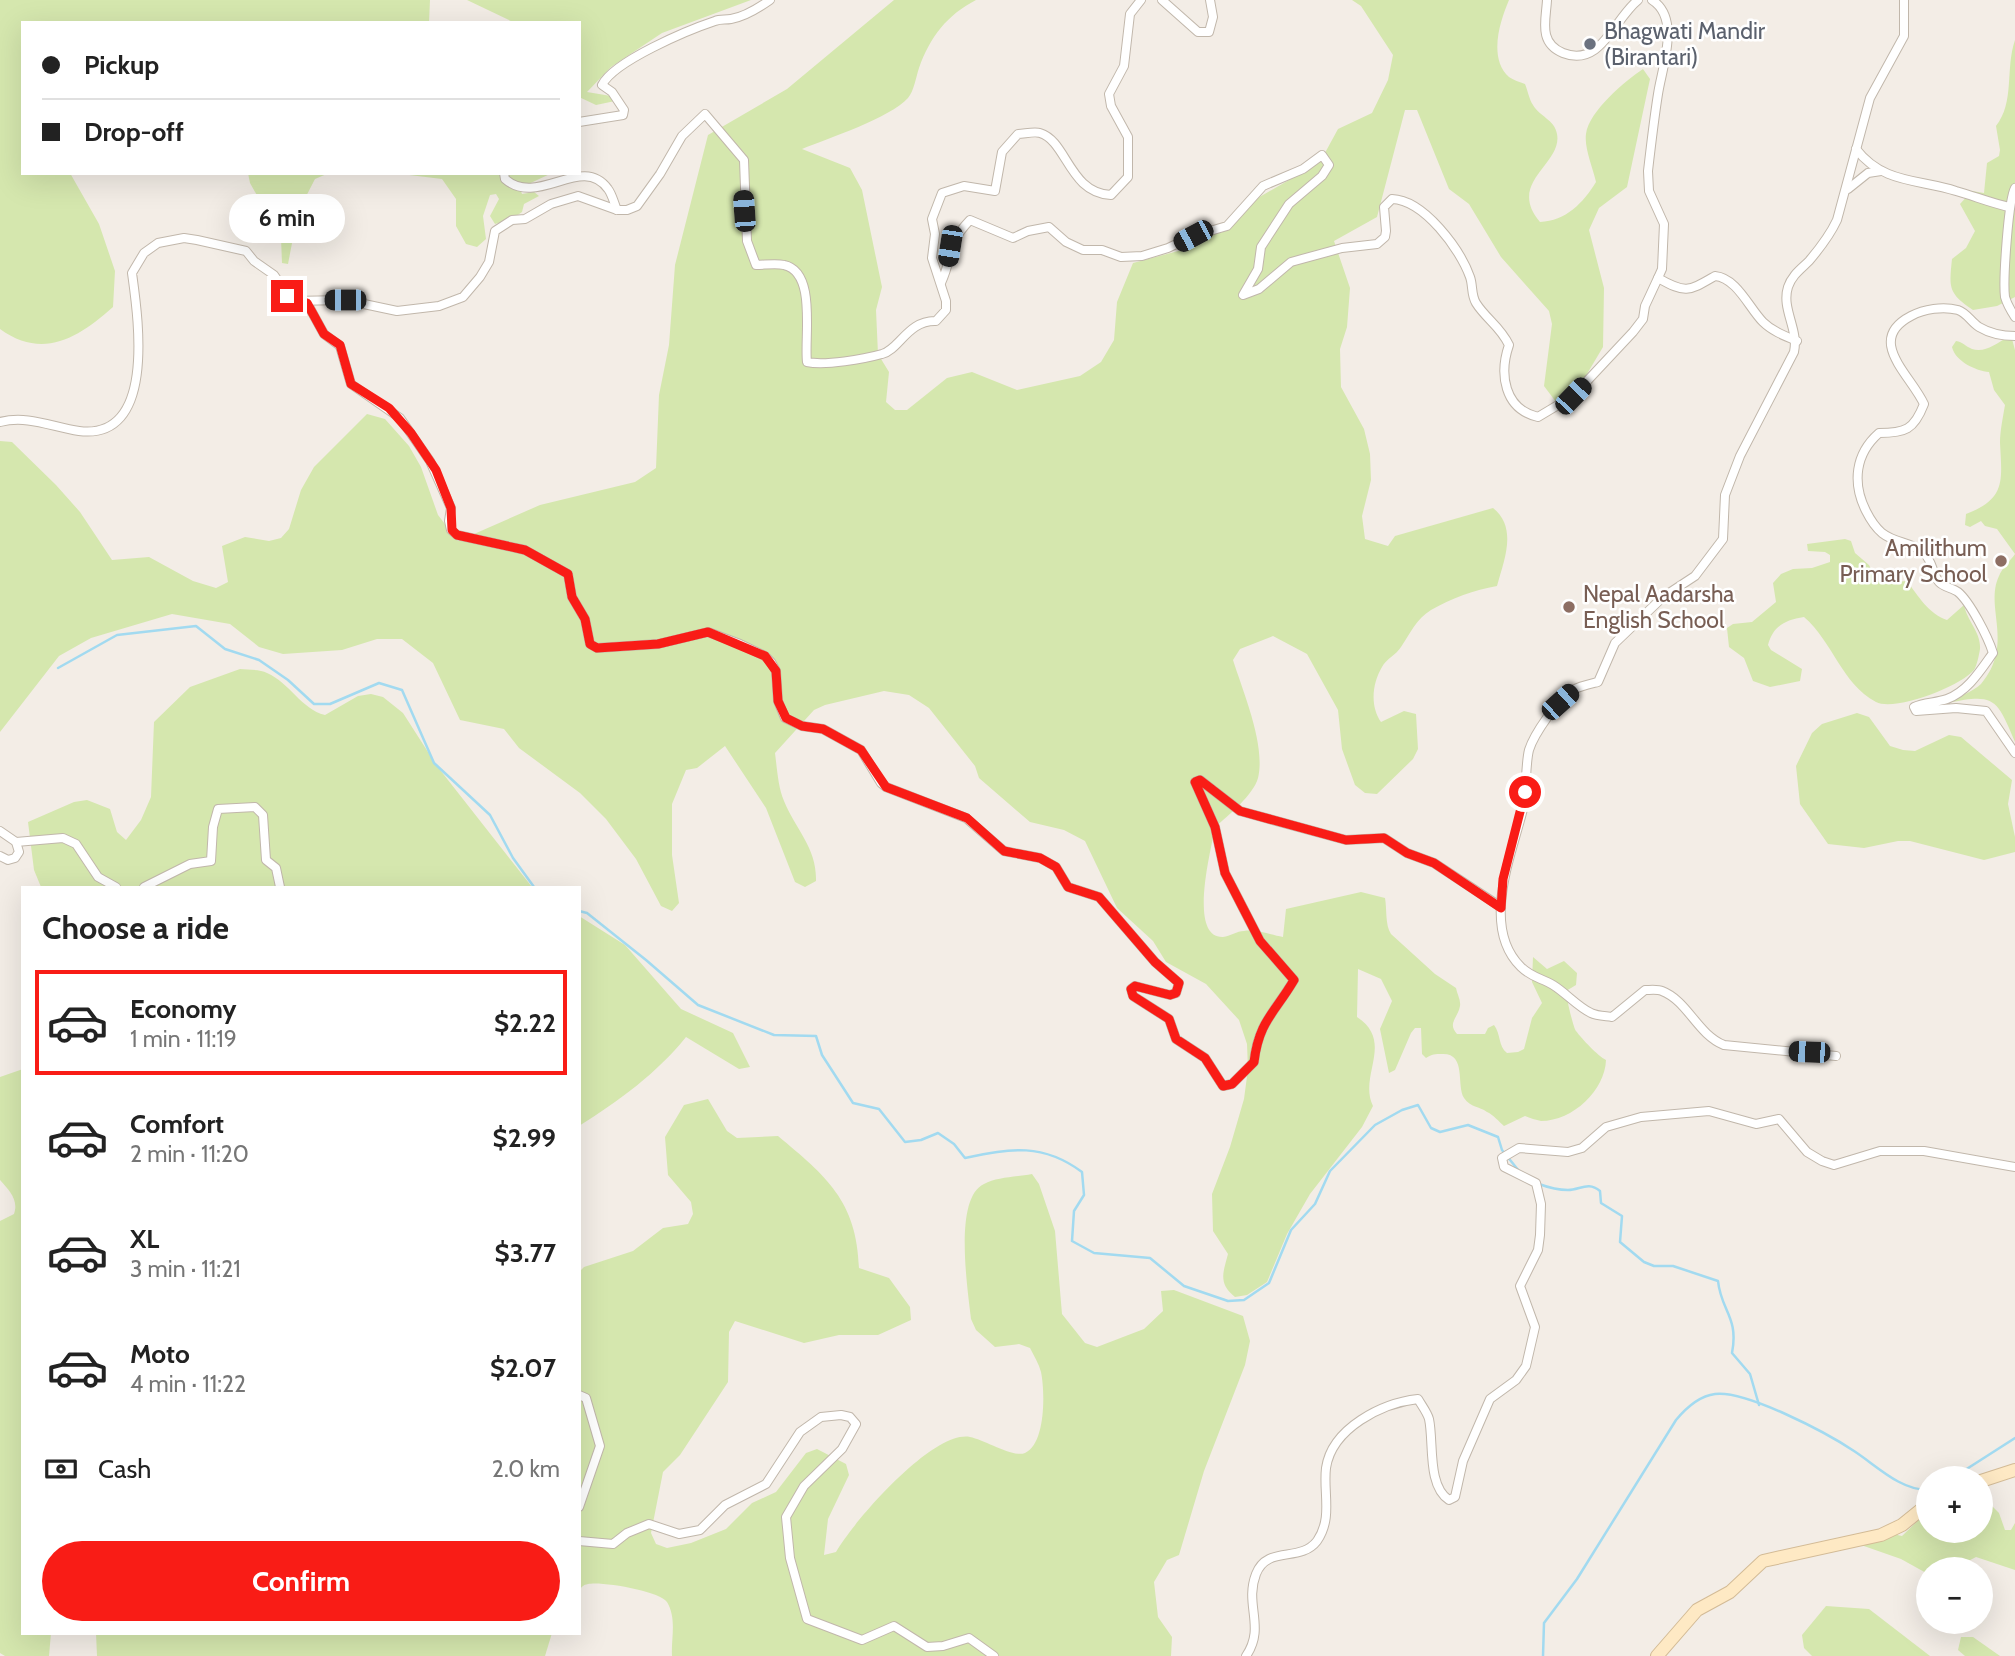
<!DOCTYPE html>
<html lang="en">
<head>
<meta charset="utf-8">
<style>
	body { margin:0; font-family:Cabin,sans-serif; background:#f6f6f6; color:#222; height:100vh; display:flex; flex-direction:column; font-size:26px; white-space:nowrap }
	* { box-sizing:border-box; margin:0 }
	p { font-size:23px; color:#767676 }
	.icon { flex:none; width:38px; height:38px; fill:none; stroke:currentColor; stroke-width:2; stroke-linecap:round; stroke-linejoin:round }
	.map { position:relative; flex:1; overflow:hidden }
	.drawer { position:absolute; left:21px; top:886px; width:560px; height:749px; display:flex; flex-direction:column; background:#fff; border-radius:0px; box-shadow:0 7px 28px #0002 }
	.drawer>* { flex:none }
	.top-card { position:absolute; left:21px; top:21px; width:560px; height:154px; border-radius:0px; box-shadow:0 7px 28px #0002; display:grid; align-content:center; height:154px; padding:0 21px; background:#fff }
	.controls { position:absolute; left:1916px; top:1466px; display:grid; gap:14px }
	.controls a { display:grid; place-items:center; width:77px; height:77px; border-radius:50%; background:#fff; box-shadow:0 7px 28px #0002; font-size:35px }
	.end { position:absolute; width:32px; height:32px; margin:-16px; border:9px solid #f91c16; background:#fff; box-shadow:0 0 0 4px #fff }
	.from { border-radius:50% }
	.bubble { position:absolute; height:49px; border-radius:24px; background:#fff; box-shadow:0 7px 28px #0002; font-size:23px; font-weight:800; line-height:49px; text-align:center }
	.car { position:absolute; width:21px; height:42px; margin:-21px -10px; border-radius:9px; box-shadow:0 0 5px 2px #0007; background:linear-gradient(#222 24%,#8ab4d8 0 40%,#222 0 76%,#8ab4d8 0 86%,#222 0) }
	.top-card b { display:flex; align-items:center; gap:24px; height:66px; font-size:26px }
	.top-card b+b { border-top:2px solid #e0e0e0 }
	.top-card i { width:18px; height:18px; background:#222 }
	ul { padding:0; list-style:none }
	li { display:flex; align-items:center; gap:21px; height:105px; margin:0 14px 10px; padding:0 7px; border:4px solid transparent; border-radius:0px }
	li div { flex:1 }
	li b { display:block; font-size:26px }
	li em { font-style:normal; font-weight:800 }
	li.selected { border-color:#f91c16 }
	li>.icon { width:63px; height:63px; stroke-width:1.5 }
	h2 { padding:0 21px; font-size:32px; line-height:84px }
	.pay { display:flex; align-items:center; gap:18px; height:77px; padding:0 21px; font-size:26px }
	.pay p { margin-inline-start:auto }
	.button { display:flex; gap:14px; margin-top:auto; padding:14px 21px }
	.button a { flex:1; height:80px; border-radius:42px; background:#f91c16; color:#fff; font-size:28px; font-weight:800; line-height:80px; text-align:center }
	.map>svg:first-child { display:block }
</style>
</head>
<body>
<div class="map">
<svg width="2015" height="1656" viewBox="0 0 2015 1656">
	<rect width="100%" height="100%" fill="#f3ede6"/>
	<g fill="#d5e7ae">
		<path d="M0,0H430L429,23H23V173H70L99,224L115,271L113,307C78,338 43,360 0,329Z"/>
		<path d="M467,0H751L662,33L611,67L587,92L611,96L615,101L596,105L579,97V23H515Z"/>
		<path d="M894,0H976C947,15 930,37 919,68C916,77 914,91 908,98C890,118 829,138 802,149L850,168L862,190L882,287L876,310L878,354L889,372L886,402L895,410H907L947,378L972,372L1017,390L1080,376L1101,362L1114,340L1117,302L1133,263L1182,250L1216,231L1231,228L1256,199L1320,162L1338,129L1372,113L1388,80L1393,55L1361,6L1352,0H1509C1500,21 1488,58 1509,77C1513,80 1520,82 1525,84C1528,91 1529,99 1533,105C1539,116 1555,120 1557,134C1563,164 1506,182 1540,222C1566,221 1583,203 1596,182C1593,168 1584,148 1586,134C1589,111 1625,81 1643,69L1650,79L1627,187L1599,208L1589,230L1604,288L1603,347L1584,379L1559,406L1544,386L1552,324L1549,311L1501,257L1469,204L1449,189L1417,110H1405L1377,217L1334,241L1350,288L1347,327L1340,349L1341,387L1364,429L1370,454L1371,480L1362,516L1365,539L1388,546L1395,536L1493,508C1518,528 1504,560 1497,586C1474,590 1452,598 1431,610C1416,619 1410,634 1401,647C1396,655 1386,659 1382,667C1372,684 1370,706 1381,722L1404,711L1416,714L1418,749L1413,759L1377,794L1365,793L1355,785L1342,749L1338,710L1307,654L1273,636L1240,649L1233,660C1243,692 1266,745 1258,778C1254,794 1228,816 1215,827C1212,847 1187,938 1223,937C1230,936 1237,931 1244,931C1256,929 1271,935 1283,937L1286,909L1361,892L1385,898C1387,909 1385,925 1391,934L1435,974L1456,988C1457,994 1461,1000 1460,1006C1458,1018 1447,1023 1457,1034H1485L1488,1028L1494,1025C1501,1034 1498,1046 1507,1053L1518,1052L1524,1049L1532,1018L1542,1003L1532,982L1533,957L1547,969L1564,961L1577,973L1576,985L1566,991C1566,996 1573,1027 1576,1031C1582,1039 1598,1056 1606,1060C1605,1090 1573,1121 1541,1121C1536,1120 1530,1118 1525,1116L1504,1126C1499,1122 1494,1115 1487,1112C1479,1106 1471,1108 1464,1098C1456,1085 1467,1053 1442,1054C1435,1054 1432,1054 1426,1058L1422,1054L1421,1028H1415L1411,1033L1395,1070L1389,1073L1380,1029L1392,1001L1381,979L1358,969L1357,1017C1395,1042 1358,1076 1373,1106L1362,1127L1310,1194L1287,1234L1267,1282L1247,1295L1235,1297C1218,1283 1223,1273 1228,1254L1213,1231L1212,1194L1230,1147L1244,1099L1248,1069L1247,1044L1239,1020L1206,984L1166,962L1153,941L1117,908L1085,841L1064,830L1030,822L979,778L975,766L929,708L909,695L884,691L825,705L814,710L775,753C777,768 778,787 784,801C796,830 817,848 816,881L805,887L795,882L766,808L725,746L697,768L686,770L672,804V855L679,903L672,911L661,906L636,859L606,819L580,793L519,748L504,729L460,720L433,663L402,639H377L342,650L283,654L259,647L230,624L172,614L91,638L59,656L0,732V441L12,442L56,485L80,512L112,560L149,557L193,581L216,588L228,582L222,546L245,537L269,541L281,538L289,529L301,490L314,467L367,414L385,419L409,446L421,467L438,515L458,541L540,505L635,482L656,468L659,395L669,345L675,265L708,135L787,89Z"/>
		<path d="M2015,40V297L1997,306L1973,310C1948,293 1949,288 1952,259L1966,248L1975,231L1960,204L1972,191L1984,193L1987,163L1999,156L2000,150L1996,126C2015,102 2005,69 2015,40Z"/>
		<path d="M248,173H329L315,179L298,212L288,264L282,263L281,238L250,183Z"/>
		<path d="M393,173H552L520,188L522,194L534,192L539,196L524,204L522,212L512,219L495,224L490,216L499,199L496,194L490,195L483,216L486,239L477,247L466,244L456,226V199L442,179Z"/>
		<path d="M2006,338L2012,339L2015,350V554L1997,529L1985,526L1981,521L1970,527L1965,525L1966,514C2006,499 2002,481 2000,443C2000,431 2003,417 2005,405L1994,390L1989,372C1976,371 1955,361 1952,347L1956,341C1963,342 1965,346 1972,349C1985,353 1996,344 2006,338Z"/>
		<path d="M1845,539L1851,541L1855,553L1869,565L1877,581L1883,583L1907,581C1918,596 1929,614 1947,620L1964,605C1967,621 1981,632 1980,649C1979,655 1977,665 1974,670C1961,686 1895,712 1876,702C1841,683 1833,642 1804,617C1785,620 1773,626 1768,645L1771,650L1802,669L1800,681L1770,687L1753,681L1744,658L1729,647L1727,628L1733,624L1752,622L1776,602L1773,583L1781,574L1793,569L1812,568L1830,562V555L1825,552L1808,551L1807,544Z"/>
		<path d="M2015,554V742C1997,699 1995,693 1948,703C1958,696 1973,692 1981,684C2015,644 1984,607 1999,576C2002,568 2010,561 2015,554Z"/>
		<path d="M240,669C248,670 260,669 267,673C290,683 301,709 325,715L358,696L371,694L383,697L403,713L437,766L532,887H41L34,870L28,822L74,802L87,800L110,809L117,832L126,840L141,820L151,797L154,722L190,687Z"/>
		<path d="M1857,713L1869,717L1890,746L1903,750L1915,751L1949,735L1961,737L2012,780L2008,804L2015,837V852L1984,860L1910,841H1898L1864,848L1828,844L1800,804L1796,766L1812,733L1822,724Z"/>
		<path d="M579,916L625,945L681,1009L733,1033L750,1067L739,1069L686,1037C657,1073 619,1101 579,1126Z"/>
		<path d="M23,1069V1633H51L49,1656H5L0,1653V1221L14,1214C19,1200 9,1190 0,1180V1077Z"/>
		<path d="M708,1099L727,1131L737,1138L778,1136C826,1176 857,1201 859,1268L889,1278L910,1307L911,1320L878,1335H839L804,1343L735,1321L729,1332L728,1382L680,1455L663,1472L651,1533L656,1544L667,1548L691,1543L726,1529L752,1503L776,1492L806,1453L817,1449L846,1464L849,1475L828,1519L824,1555L836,1552C854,1521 933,1430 970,1437C985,1440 1013,1458 1025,1453C1046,1444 1045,1391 1041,1372C1039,1364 1034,1356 1030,1348L1019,1344L995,1347L976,1330L971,1319C968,1291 953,1198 984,1184C997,1177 1017,1177 1032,1174L1039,1184L1055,1231L1062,1314L1085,1343L1097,1347L1144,1329L1163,1311L1161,1291L1174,1290L1243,1316L1250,1341L1245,1365L1204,1471L1179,1555L1167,1560L1154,1582L1158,1617L1172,1637L1171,1656H672C671,1638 677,1619 667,1602C660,1591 601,1581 588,1584C583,1585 583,1586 579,1590V1272L584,1267L633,1251L663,1228L688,1224L693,1214L691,1202L668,1175L665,1137L684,1105Z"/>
		<path d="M1981,1495L1999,1513L2005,1530H2011L2015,1523V1570L1976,1557L1951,1570H1928V1574L1901,1559L1861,1545L1893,1534L1902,1536L1928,1511V1531H1981Z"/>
		<path d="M1826,1606L1869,1609L1930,1656H1812L1804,1648L1802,1635Z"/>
		<path d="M96,1633H552L545,1656H97Z"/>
		<path d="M1961,1637H1973L2000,1656H1965L1958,1650Z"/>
	</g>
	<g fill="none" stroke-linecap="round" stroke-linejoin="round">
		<g stroke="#a2daf0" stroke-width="2.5">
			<path d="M58,668L117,635L196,626L225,649L259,660L288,680L314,704H330L379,683L402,690L434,763L490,815L513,858L534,887"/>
			<path d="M579,911L587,913L646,960L698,1005L774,1035L816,1036L822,1055L853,1103L879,1109L905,1142L921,1140L938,1133L954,1144L965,1158C1011,1148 1043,1143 1082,1172L1084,1195L1074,1211L1072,1241L1094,1253L1150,1258L1184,1286L1228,1301L1244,1300L1269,1283L1291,1230L1315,1204L1330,1171L1375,1125L1402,1110L1418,1105L1431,1128L1440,1132L1468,1125L1498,1137L1502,1150L1519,1171"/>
			<path d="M1539,1184C1547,1187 1559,1190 1568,1190C1580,1190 1588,1181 1600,1191L1601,1203L1622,1216L1620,1242L1644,1262L1654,1266H1673L1718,1281C1721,1311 1739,1317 1732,1353L1750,1374L1759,1405"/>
			<path d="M1951,1479L2015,1438"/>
			<path d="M1543,1656L1544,1623L1577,1579L1676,1420C1686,1408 1699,1396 1715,1394C1746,1390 1827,1433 1854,1451C1877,1466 1900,1490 1928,1490"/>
		</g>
		<defs>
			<g id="street">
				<path d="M1162,0L1198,32H1209L1213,17L1210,0"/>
				<path d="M1547,0C1546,20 1538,43 1563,53C1601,68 1614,19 1638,0"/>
				<path d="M1652,0C1681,18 1662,67 1658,94C1654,119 1651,145 1648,171L1649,191L1664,224L1662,269L1658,278C1686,294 1689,291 1715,276C1737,278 1749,308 1763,322C1772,331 1785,336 1797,341"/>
				<path d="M579,122L623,115L624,110L612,92L602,85C614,61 688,30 715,21C720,19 725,20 731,19C744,17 760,7 770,0"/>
				<path d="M1856,149C1883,184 1919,179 1956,191C1974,196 1991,203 2009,207"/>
				<path d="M504,173L505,179C538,208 582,153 608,189C612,194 614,203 617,210"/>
				<path d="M2015,188C2008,201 2003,281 2005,297C2007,304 2011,311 2015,317"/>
				<path d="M1848,189L1868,173L1881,171"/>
				<path d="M941,283C954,255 945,246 970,220L1013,238L1028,231L1049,227L1066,242L1083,250H1102L1121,257L1142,256L1168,248L1193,236L1227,226L1263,186L1303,169L1322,155L1329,165L1322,176L1289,204L1261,247L1258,269L1243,295L1259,289L1291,262L1342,248L1377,244L1385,237L1386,231L1384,207L1392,199C1424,200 1460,249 1470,277C1473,285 1471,295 1476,303C1486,319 1500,326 1509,345C1499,374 1504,409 1538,417L1573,396L1633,332L1643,319L1645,306L1658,278"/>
				<path d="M307,303L324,334L340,346L351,384L400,418L430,461L451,508L449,521L451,530L457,535L525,550L568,574L572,597L585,619L590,644L597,648L658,644L708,632L740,644L765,656L771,662L776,671L778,701L785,718L802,726L823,729L861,750L881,783L886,787L966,818L1004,851L1040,858L1056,867L1068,887L1099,897L1155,962L1179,983L1176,993L1170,995L1135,986L1131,989L1133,996L1169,1019L1176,1039L1205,1058L1223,1086L1232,1084L1254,1062C1258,1023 1275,1012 1294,980L1260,941L1225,873L1215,827L1195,782L1200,780L1240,811L1346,840L1384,838L1407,853L1434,863L1501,907"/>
				<path d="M2015,336C2003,336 1989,333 1979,327C1971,322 1967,313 1958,310C1943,306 1924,309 1911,316C1865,340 1910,374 1924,404C1914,430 1905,433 1879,433C1855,454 1852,483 1866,511C1870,519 1875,527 1882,533C1896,544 1910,541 1924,553C1933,562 1932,573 1939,582C1943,587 1953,588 1958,592C1970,602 1988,637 1993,653C1980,671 1968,691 1947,699C1936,703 1924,702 1914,707L1916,711L1956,708L1986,711L2015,753"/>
				<path d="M0,422C28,415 52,427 79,431C157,441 138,317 132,273L144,253L158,243L184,238L197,240L246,251L254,261L274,275L292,301L345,300L397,311L439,306L463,297L480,277L489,262L495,231L512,220L525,219L551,204L578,196L617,210H627L637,206L660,174L682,136L705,114L744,160L747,241L756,265C764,265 776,263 784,265C817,272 804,337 807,362C825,366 864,359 882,354C899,350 908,320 936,321L946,310V301L932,258L935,234L932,219L942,193L964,186L995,191L1002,152L1018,134C1024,134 1034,131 1040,133C1067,141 1069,193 1111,195L1128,177V137L1111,106L1109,94L1124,66L1130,14L1141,0"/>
				<path d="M0,831L16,842L19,852L15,858L8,860L0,856"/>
				<path d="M16,842L63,838L76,844L98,877L116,887"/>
				<path d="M144,887L190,864L211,861L213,827L218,809L255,807L263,815L266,860L276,868L280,887"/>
				<path d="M1836,1056L1724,1045C1697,1034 1688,1001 1662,991C1658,989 1650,990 1645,990L1612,1017C1606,1016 1597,1016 1591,1013C1578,1007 1566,993 1553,985C1541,978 1531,977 1521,967C1480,927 1512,854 1523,809C1527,790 1525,766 1529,750C1534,734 1558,699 1573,690C1580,686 1590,684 1598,682L1615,643L1663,597L1695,576L1723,539L1725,495L1740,456L1794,352C1799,329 1781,309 1788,287C1792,275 1801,269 1809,261C1820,248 1830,235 1837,220L1870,98L1904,36V0"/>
				<path d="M579,1395L586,1398L600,1446L579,1507"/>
				<path d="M579,1541L613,1544L627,1533L649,1524L679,1534L700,1530L725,1505L766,1484L800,1432L821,1417L841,1415L850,1417L856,1424L842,1449L804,1486L786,1517L790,1558L807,1619L862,1640L894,1626L927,1647L943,1646L969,1638L994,1656"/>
				<path d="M1246,1656C1266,1627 1244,1605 1256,1574C1267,1545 1300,1563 1317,1541C1333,1518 1323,1493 1326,1468C1332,1428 1382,1403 1418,1399C1422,1406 1427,1412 1429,1419C1434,1442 1427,1486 1449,1500L1455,1497L1463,1461L1490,1399L1516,1380L1526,1366L1535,1327L1520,1286L1538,1250L1540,1235L1541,1204L1536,1183L1504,1167L1502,1158L1519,1148L1568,1152L1582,1148L1606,1127L1641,1117L1709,1111L1756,1124L1779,1119L1807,1152L1822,1161L1834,1165L1880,1151H1924L2015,1167"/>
			</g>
			<g id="secondary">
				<path d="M1981,1481L2015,1470"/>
				<path d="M1657,1656L1697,1610L1730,1592L1763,1561L1881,1535L1902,1525L1928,1504"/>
			</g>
		</defs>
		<use href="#street" stroke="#c1b7ab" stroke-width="10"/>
		<use href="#secondary" stroke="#d3bb96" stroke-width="14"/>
		<use href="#street" stroke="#fff" stroke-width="8"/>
		<use href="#secondary" stroke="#fee9c4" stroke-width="12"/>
	</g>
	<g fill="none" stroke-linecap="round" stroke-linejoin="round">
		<path stroke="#f91c16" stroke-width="9" d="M287,296L292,301L307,303L324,334L340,345L351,384L389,408L411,433L436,470L451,508L452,530L457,535L525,550L568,574L572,597L585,619L590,644L597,648L658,644L708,632L765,656L776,671L778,701L786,718L802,726L823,729L861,750L886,787L967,818L1004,851L1040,858L1056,867L1068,887L1099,897L1155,962L1179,983L1176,993L1170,995L1135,986L1131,989L1133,996L1169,1019L1176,1039L1205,1058L1223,1086L1232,1084L1254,1062C1259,1021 1274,1014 1294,980L1260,941L1225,873L1215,827L1195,782L1200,780L1240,811L1346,840L1384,838L1407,853L1434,863L1501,908L1503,879L1525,792"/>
	</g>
	<circle fill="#6b7280" stroke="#fff" stroke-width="2.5" cx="1590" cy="44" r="7"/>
	<g fill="#8d6e63" stroke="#fff" stroke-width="2.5">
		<circle cx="2001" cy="561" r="7"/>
		<circle cx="1569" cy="607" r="7"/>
	</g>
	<g text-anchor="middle" stroke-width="5" stroke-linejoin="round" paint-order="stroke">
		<g font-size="23" fill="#5b616d" stroke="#fff" text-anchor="start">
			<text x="1604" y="39">Bhagwati Mandir<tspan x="1604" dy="26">(Birantari)</tspan></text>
		</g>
		<g font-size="23" fill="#785e54" stroke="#fff" text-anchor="end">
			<text x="1987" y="556">Amilithum<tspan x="1987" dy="26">Primary School</tspan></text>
			<text x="1583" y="602" text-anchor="start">Nepal Aadarsha<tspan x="1583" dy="26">English School</tspan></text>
		</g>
	</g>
</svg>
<div class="controls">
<a>+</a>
<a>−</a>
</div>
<i class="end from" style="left:1525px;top:792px"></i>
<i class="end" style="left:287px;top:296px"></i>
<div class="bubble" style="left:229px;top:194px;width:116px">6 min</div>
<i class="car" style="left:744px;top:211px;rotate:356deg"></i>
<i class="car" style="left:1193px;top:236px;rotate:242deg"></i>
<i class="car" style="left:950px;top:246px;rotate:189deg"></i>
<i class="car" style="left:345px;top:300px;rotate:270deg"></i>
<i class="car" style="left:1573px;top:396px;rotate:44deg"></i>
<i class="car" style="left:1560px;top:702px;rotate:48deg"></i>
<i class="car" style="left:1809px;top:1052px;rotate:272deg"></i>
<div class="top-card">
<b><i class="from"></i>Pickup</b>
<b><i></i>Drop-off</b>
</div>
<section class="drawer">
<h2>Choose a ride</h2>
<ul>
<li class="selected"><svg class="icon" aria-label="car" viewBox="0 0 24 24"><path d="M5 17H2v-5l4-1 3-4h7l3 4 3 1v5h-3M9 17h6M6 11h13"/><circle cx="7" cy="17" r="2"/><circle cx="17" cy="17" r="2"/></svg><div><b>Economy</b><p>1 min · 11:19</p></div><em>$2.22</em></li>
<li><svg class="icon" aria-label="car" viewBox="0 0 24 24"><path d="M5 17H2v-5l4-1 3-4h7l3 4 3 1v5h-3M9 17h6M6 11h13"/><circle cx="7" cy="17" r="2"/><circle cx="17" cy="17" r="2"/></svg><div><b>Comfort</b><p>2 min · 11:20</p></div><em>$2.99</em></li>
<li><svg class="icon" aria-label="car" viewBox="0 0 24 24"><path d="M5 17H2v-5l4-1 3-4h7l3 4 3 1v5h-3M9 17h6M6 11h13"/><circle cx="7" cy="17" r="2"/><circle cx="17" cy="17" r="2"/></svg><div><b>XL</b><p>3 min · 11:21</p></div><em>$3.77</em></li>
<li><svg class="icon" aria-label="car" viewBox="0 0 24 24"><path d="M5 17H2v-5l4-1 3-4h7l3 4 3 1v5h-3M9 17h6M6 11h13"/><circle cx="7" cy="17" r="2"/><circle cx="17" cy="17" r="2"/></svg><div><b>Moto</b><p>4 min · 11:22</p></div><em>$2.07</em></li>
</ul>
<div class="pay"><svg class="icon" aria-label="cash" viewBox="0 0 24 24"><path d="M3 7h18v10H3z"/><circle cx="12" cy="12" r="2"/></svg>Cash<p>2.0 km</p></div>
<div class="button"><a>Confirm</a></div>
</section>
</div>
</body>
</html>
